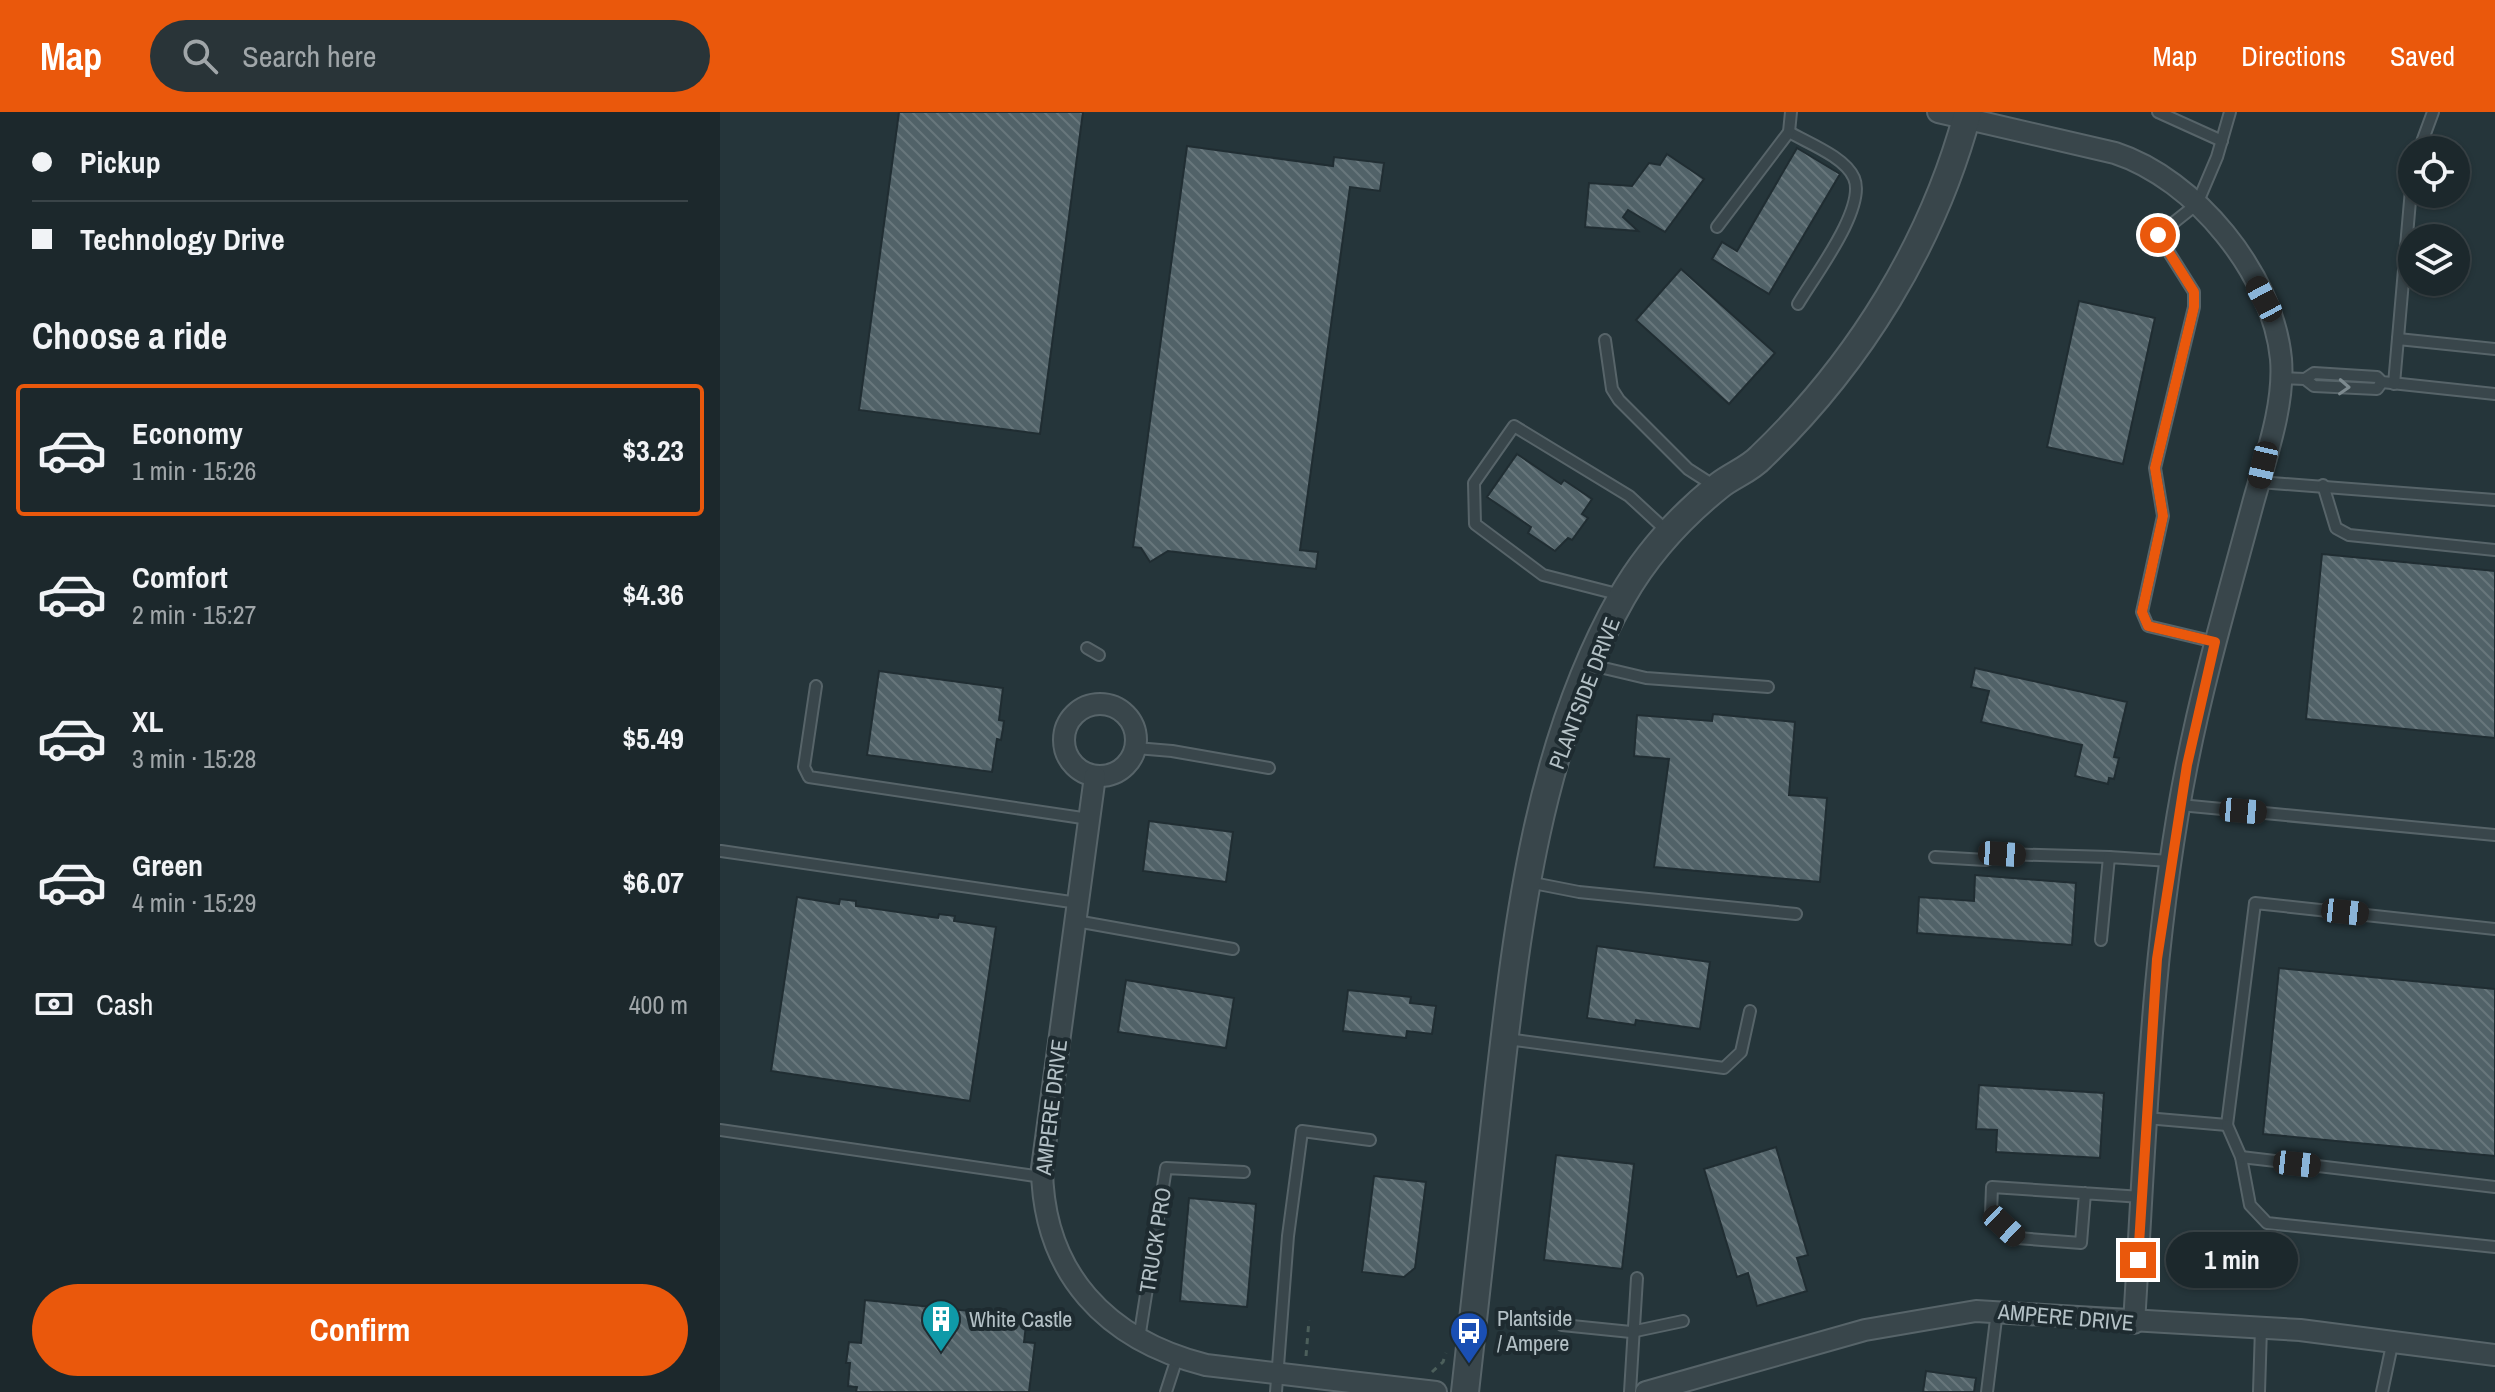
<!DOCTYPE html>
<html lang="en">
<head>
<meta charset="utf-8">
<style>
	body { margin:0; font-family:"Archivo Narrow",sans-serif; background:#293438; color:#f1f3f6; height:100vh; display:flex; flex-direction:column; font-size:30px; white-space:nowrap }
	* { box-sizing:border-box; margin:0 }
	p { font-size:26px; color:#a0a6a9 }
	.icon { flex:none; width:44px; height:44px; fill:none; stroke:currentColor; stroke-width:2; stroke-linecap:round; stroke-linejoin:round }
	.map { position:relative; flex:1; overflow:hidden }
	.details { display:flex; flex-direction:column; background:#1c282c; width:720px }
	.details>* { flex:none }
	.hud { display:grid; align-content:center; height:176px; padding:0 32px; background:#1c282c }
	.fabs { position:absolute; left:1678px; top:24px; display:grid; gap:16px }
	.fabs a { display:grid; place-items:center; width:72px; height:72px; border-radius:50%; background:#1c282c; box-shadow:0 2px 6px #0004,0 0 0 2px #3a4448; font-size:40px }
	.end { position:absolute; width:36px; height:36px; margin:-18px; border:10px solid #ea580c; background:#fff; box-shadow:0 0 0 4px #fff }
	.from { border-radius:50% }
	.bubble { position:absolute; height:56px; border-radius:28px; background:#1c282c; box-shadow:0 2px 6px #0004,0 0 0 2px #3a4448; font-size:26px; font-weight:700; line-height:56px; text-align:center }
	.car { position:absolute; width:24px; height:48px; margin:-24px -12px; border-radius:10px; box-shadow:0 0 6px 2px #0007; background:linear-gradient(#222 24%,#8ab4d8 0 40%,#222 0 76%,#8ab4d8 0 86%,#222 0) }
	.hud b { display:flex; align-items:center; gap:28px; height:76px; font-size:30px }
	.hud b+b { border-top:2px solid #3a4448 }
	.hud i { width:20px; height:20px; background:#f1f3f6 }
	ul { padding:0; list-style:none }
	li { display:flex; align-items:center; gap:24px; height:132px; margin:0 16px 12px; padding:0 16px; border:4px solid transparent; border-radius:8px }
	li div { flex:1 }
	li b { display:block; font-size:30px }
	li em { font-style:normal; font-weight:700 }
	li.selected { border-color:#ea580c }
	li>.icon { width:72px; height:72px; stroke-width:1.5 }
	h2 { padding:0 32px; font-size:36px; line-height:96px }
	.pay { display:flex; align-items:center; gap:20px; height:88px; padding:0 32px; font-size:30px }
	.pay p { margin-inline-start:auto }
	.button { display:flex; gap:16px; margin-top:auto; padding:16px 32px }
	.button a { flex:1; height:92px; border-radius:48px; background:#ea580c; color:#fff; font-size:32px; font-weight:700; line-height:92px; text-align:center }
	header { display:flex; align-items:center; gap:48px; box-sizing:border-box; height:112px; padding:0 40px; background:#ea580c; color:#fff }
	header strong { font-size:38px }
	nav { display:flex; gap:44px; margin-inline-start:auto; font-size:28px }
	.search { width:560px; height:72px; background:#293438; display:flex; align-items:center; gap:20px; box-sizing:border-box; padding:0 28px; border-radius:44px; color:#a0a6a9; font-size:30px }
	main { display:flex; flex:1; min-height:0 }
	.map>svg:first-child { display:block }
</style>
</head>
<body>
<header>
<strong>Map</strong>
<div class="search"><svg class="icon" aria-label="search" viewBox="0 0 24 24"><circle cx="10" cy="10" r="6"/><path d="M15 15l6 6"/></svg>Search here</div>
<nav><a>Map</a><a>Directions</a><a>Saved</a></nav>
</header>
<main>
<section class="details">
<div class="hud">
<b><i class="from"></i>Pickup</b>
<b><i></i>Technology Drive</b>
</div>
<h2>Choose a ride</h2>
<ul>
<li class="selected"><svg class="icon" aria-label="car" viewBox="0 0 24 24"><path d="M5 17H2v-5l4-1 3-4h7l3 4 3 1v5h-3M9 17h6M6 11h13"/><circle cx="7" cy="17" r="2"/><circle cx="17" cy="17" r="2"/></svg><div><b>Economy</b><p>1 min · 15:26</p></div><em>$3.23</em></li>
<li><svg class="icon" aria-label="car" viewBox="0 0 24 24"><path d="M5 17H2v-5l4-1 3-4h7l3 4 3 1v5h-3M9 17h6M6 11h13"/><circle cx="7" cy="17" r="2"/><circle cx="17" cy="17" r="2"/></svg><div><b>Comfort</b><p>2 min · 15:27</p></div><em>$4.36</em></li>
<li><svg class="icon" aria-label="car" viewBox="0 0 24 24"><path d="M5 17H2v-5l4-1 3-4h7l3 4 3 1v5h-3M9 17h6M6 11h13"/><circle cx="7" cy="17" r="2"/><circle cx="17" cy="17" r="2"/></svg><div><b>XL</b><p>3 min · 15:28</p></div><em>$5.49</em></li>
<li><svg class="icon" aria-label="car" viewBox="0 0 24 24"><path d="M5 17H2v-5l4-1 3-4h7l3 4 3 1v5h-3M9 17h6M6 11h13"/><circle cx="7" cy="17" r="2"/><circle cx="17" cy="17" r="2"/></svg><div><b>Green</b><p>4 min · 15:29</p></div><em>$6.07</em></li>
</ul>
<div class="pay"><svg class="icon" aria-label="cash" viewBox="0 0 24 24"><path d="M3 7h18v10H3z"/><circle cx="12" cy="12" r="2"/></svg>Cash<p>400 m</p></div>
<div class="button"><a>Confirm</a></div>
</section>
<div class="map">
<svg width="1775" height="1280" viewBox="0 0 1775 1280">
	<defs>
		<pattern id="building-back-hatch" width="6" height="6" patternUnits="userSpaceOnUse" patternTransform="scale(2)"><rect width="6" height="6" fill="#516268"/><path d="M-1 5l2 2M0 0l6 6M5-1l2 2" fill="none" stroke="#68777c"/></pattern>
	</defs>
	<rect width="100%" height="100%" fill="#25353a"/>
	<g fill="url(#building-back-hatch)" stroke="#202d32" stroke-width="2">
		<path d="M179,0H363L320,322L139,298Z"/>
		<path d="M467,34L613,54L614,45L664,51L660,79L630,75L580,438L598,440L596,457L448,439L430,450L421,436L413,435Z"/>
		<path d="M1077,36L1120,62L1049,182L992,147L1002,130L1017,139Z"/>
		<path d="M947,42L984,67L945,120L908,98L903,105L918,119L865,115L869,71L912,74L929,51L940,53Z"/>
		<path d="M961,157L1055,241L1009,292L916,208Z"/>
		<path d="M1359,189L1435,206L1403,352L1327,335Z"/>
		<path d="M797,342L841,372L844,368L872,387L862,402L868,406L852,428L848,426L835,439L808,421L811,415L767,385Z"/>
		<path d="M1602,442L1775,459V626L1586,607Z"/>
		<path d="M1255,556L1407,590L1394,645L1399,646L1394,667L1389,666L1388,672L1355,664L1362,633L1261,610L1269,579L1251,575Z"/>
		<path d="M159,559L283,576L279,608L284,609L283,616L281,628L277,627L272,660L147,643Z"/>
		<path d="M993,602L1075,610L1069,683L1107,686L1100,770L934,755L949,647L914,644L917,603L992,609Z"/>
		<path d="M429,709L513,720L506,770L423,759Z"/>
		<path d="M1255,763L1356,771L1352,833L1197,821L1199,785L1254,789Z"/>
		<path d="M77,785L119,792L120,787L136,789V794L218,806L219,802L235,804L234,809L276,815L250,989L51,959Z"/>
		<path d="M877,834L990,850L980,917L916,908L915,913L867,906Z"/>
		<path d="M1559,856L1775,877V1044L1543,1022Z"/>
		<path d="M406,868L514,886L506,936L398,920Z"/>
		<path d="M628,878L691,885L690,891L716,894L712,922L687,919L686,926L623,919Z"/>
		<path d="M1259,973L1384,981L1380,1046L1276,1040L1277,1018L1256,1017Z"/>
		<path d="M1056,1035L1088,1143L1077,1146L1087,1179L1037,1194L1028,1161L1017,1165L984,1057Z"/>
		<path d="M836,1043L914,1052L902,1157L824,1148Z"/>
		<path d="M654,1064L706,1070L695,1156L684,1165L642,1160Z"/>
		<path d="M469,1086L536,1092L527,1195L460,1189Z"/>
		<path d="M145,1188L307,1205L304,1230L315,1231L309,1280H136L137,1275L128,1274L130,1251H126L129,1230L141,1231Z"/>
		<path d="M1206,1259L1256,1266L1254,1280H1203Z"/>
	</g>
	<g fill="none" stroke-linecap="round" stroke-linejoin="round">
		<defs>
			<g id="service">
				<path d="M1438,0L1502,29"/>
				<path d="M1069,20C1088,31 1125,45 1134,66C1147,96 1093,166 1078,192"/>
				<path d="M1699,38L1713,0"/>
				<path d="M997,115L1069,20L1071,0"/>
				<path d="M1678,227L1775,237"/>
				<path d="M885,228L892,277L899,288L968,357L996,375"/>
				<path d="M1560,266L1585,267L1594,274L1657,277L1662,270"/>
				<path d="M1585,267L1594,261L1657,265L1662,270L1775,282"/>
				<path d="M1674,272L1692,66"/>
				<path d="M1539,370L1775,388"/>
				<path d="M1603,373L1616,416L1629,423L1775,438"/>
				<path d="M901,483L823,463L755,412L754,371L794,314L909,384L948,420"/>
				<path d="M1495,530L1428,514L1422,500L1443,404L1435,356L1474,195V180L1438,123L1477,92L1497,45L1510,0"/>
				<path d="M367,536L379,543"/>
				<path d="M871,553L926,566L1048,575"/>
				<path d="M96,574L84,655L89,665L369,707"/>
				<path d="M416,636L452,639L549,656"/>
				<path d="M1460,693L1775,723"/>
				<path d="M1,739L358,791"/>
				<path d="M1215,745L1266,748L1282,742L1389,745"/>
				<path d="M808,770L859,780L1076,802"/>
				<path d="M356,809L513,837"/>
				<path d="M1381,828L1389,745L1450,749"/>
				<path d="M787,927L1004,956L1021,940L1030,899"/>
				<path d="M1426,1006L1507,1013L1535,791L1775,817"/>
				<path d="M1507,1013L1521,1045L1530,1093L1547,1111L1775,1135"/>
				<path d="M0,1018L322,1065"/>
				<path d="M1521,1045L1775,1075"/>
				<path d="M1365,1081L1361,1131L1297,1126L1271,1102L1272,1075L1422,1085"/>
				<path d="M842,1213L911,1220L963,1209"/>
				<path d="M419,1227L446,1056L524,1060"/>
				<path d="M446,1280L457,1246"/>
				<path d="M556,1280L568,1124L582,1019L650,1028"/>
				<path d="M910,1280L917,1166"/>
				<path d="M1267,1280L1277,1199"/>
				<path d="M1539,1280L1541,1216"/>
				<path d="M1662,1280L1673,1228"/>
			</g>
			<g id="minor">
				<path d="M1218,0L1395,41C1475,67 1553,162 1561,247C1565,295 1544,350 1532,395C1509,481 1484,566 1467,652C1430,837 1426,1024 1414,1211"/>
				<circle cx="380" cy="628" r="36"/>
				<path d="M375,664L322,1056C323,1162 387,1228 486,1253L716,1280"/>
				<path d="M926,1280L1145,1218L1256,1199L1580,1218L1775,1243"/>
			</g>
			<path id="tertiary" d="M745,1280C757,1178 768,1076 779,974C798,809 818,633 902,485C927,441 960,405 1000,373C1013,363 1030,357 1041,345C1139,251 1213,131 1248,0"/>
		</defs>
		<use href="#service" stroke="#576469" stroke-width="14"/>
		<use href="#minor" stroke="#576469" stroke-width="24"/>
		<use href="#tertiary" stroke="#576469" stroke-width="30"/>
		<g stroke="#4c5f5b" stroke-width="3" stroke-dasharray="6 6" stroke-linecap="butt">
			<path d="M586,1244L589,1208"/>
			<path d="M712,1260L723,1250L726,1241"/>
		</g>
		<use href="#service" stroke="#39464b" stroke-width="10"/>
		<use href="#minor" stroke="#39464b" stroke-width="20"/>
		<use href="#tertiary" stroke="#39464b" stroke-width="26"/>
	</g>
	<defs><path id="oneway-chevron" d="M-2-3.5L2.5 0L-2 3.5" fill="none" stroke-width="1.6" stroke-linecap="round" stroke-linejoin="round" transform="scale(2)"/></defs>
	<use stroke="#7d8a8f" href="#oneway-chevron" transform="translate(1624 275) rotate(3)"/>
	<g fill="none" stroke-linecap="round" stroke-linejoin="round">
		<path stroke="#ea580c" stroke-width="10" d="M1418,1148L1437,847L1467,653L1495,530L1428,514L1422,500L1443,404L1435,356L1474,195V180L1438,123"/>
	</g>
	<defs>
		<symbol id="building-pin" viewBox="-11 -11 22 30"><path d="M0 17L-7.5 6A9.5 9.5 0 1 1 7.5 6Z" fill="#0f9aa8" stroke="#1e2b30"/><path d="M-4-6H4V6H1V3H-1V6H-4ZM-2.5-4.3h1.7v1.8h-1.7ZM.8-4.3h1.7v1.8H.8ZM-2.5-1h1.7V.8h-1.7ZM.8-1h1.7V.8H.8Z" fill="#fff"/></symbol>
		<symbol id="bus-pin" viewBox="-11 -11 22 30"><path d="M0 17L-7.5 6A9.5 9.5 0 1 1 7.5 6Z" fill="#1a4fb4" stroke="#1e2b30"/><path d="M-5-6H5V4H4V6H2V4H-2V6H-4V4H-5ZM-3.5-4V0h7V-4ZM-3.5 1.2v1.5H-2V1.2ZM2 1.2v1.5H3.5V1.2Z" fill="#fff"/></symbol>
	</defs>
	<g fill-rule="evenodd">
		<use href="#building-pin" x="199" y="1185" width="44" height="60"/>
		<use href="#bus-pin" x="727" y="1197" width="44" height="60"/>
	</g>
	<g text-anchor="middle" stroke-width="8" stroke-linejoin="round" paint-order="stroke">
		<g font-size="22" fill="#b4c1c6" stroke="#1e2b30">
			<text transform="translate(864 581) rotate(-69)" y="8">PLANTSIDE DRIVE</text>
			<text transform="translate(331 995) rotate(-83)" y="8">AMPERE DRIVE</text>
			<text transform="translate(435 1128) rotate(-81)" y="8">TRUCK PRO</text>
			<text transform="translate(1346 1205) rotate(5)" y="8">AMPERE DRIVE</text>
		</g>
		<g font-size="22" fill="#b4c1c6" stroke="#1e2b30" text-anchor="start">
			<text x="777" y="1214">Plantside<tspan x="777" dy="25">/ Ampere</tspan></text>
			<text x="249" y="1215">White Castle</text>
		</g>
	</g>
</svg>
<div class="fabs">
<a><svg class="icon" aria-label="locate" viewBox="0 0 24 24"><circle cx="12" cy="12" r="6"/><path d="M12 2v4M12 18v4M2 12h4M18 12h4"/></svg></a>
<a><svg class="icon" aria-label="layers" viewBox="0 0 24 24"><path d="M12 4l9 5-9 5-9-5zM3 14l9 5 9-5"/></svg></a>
</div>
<i class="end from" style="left:1438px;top:123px"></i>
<i class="end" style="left:1418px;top:1148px"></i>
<div class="bubble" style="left:1446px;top:1120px;width:132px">1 min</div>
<i class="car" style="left:1544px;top:187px;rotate:332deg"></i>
<i class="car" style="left:1543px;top:353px;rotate:193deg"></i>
<i class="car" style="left:1523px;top:699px;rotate:95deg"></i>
<i class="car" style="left:1282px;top:742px;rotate:94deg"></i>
<i class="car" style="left:1625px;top:800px;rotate:96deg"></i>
<i class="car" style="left:1577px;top:1052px;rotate:96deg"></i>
<i class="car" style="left:1284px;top:1114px;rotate:133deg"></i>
</div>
</main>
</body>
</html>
